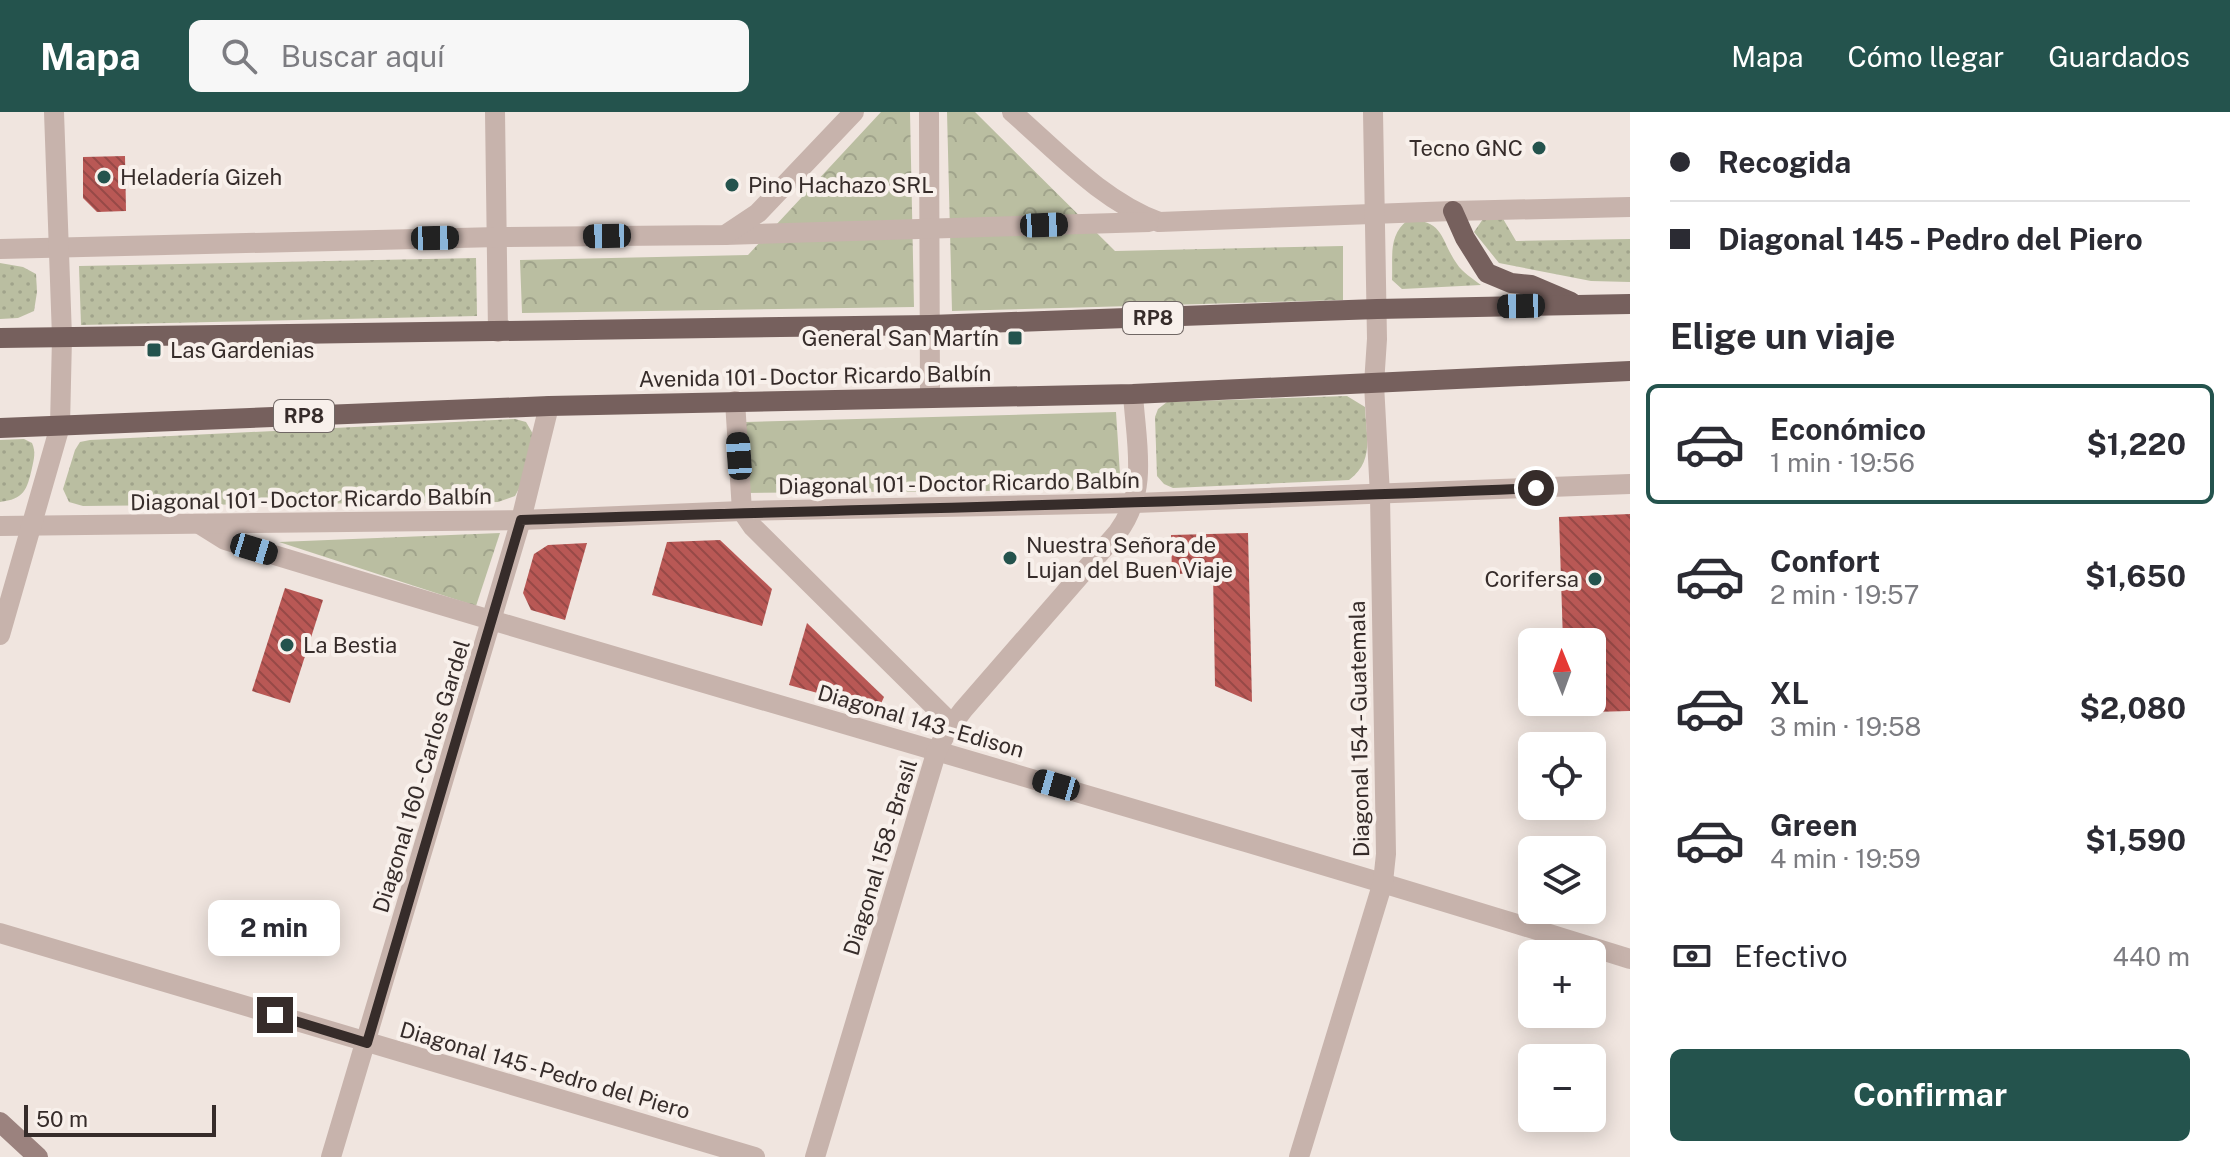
<!DOCTYPE html>
<html lang="es">
<head>
<meta charset="utf-8">
<style>
	body { margin:0; font-family:"Public Sans",sans-serif; background:#f7f7f7; color:#2b2b33; height:100vh; display:flex; flex-direction:column; font-size:30px; white-space:nowrap }
	* { box-sizing:border-box; margin:0 }
	p { font-size:26px; color:#7c7c81 }
	.icon { flex:none; width:44px; height:44px; fill:none; stroke:currentColor; stroke-width:2; stroke-linecap:round; stroke-linejoin:round }
	.map { position:relative; flex:1; overflow:hidden }
	.side { display:flex; flex-direction:column; background:#fff; width:600px }
	.side>* { flex:none }
	.top-card { display:grid; align-content:center; height:176px; padding:0 40px; background:#fff }
	.needle { width:52px; rotate:359deg }
	.tools { position:absolute; left:1518px; top:516px; display:grid; gap:16px }
	.tools a { display:grid; place-items:center; width:88px; height:88px; border-radius:12px; background:#fff; box-shadow:0 4px 20px #0003; font-size:40px }
	.scale { position:absolute; left:24px; bottom:20px; width:192px; box-sizing:border-box; padding-left:8px; border:4px solid #362c2a; border-top:0; font-size:22px; line-height:28px; white-space:nowrap; color:#362c2a; -webkit-text-stroke:6px #f8f0eb; paint-order:stroke }
	.end { position:absolute; width:36px; height:36px; margin:-18px; border:10px solid #362c2a; background:#fff; box-shadow:0 0 0 4px #fff }
	.from { border-radius:50% }
	.bubble { position:absolute; height:56px; border-radius:12px; background:#fff; box-shadow:0 4px 20px #0003; font-size:26px; font-weight:700; line-height:56px; text-align:center }
	.car { position:absolute; width:24px; height:48px; margin:-24px -12px; border-radius:10px; box-shadow:0 0 6px 2px #0007; background:linear-gradient(#222 24%,#8ab4d8 0 40%,#222 0 76%,#8ab4d8 0 86%,#222 0) }
	.top-card b { display:flex; align-items:center; gap:28px; height:76px; font-size:30px }
	.top-card b+b { border-top:2px solid #e1e1e2 }
	.top-card i { width:20px; height:20px; background:#2b2b33 }
	ul { padding:0; list-style:none }
	li { display:flex; align-items:center; gap:24px; height:120px; margin:0 16px 12px; padding:0 24px; border:4px solid transparent; border-radius:12px }
	li div { flex:1 }
	li b { display:block; font-size:30px }
	li em { font-style:normal; font-weight:700 }
	li.on { border-color:#24534d }
	li>.icon { width:72px; height:72px; stroke-width:1.5 }
	h2 { padding:0 40px; font-size:36px; line-height:96px }
	.pay { display:flex; align-items:center; gap:20px; height:88px; padding:0 40px; font-size:30px }
	.pay p { margin-inline-start:auto }
	.primary-button { display:flex; gap:16px; margin-top:auto; padding:16px 40px }
	.primary-button a { flex:1; height:92px; border-radius:12px; background:#24534d; color:#fff; font-size:32px; font-weight:700; line-height:92px; text-align:center }
	header { display:flex; align-items:center; gap:48px; box-sizing:border-box; height:112px; padding:0 40px; background:#24534d; color:#fff }
	header strong { font-size:38px }
	nav { display:flex; gap:44px; margin-inline-start:auto; font-size:28px }
	.search { width:560px; height:72px; background:#f7f7f7; display:flex; align-items:center; gap:20px; box-sizing:border-box; padding:0 28px; border-radius:12px; color:#7c7c81; font-size:30px }
	main { display:flex; flex:1; min-height:0 }
	.map>svg:first-child { display:block }
</style>
</head>
<body>
<header>
<strong>Mapa</strong>
<div class="search"><svg class="icon" aria-label="search" viewBox="0 0 24 24"><circle cx="10" cy="10" r="6"/><path d="M15 15l6 6"/></svg>Buscar aquí</div>
<nav><a>Mapa</a><a>Cómo llegar</a><a>Guardados</a></nav>
</header>
<main>
<div class="map">
<svg width="1630" height="1045" viewBox="0 0 1630 1045">
	<defs>
		<pattern id="grass-dots" width="8" height="8" patternUnits="userSpaceOnUse" patternTransform="scale(2)"><rect width="8" height="8" fill="#babea1"/><path d="M2 2h.1M6 6h.1" fill="none" stroke="#a0a38b" stroke-width="1.8" stroke-linecap="round"/></pattern>
		<pattern id="forest-crowns" width="20" height="18" patternUnits="userSpaceOnUse" patternTransform="scale(2)"><rect width="20" height="18" fill="#babea1"/><path d="M2 6a3 3 0 1 1 6 0M12 15a3 3 0 1 1 6 0" fill="none" stroke="#a0a38b"/></pattern>
		<pattern id="building-back-hatch" width="6" height="6" patternUnits="userSpaceOnUse" patternTransform="scale(2)"><rect width="6" height="6" fill="#b95855"/><path d="M-1 5l2 2M0 0l6 6M5-1l2 2" fill="none" stroke="#974947"/></pattern>
	</defs>
	<rect width="100%" height="100%" fill="#f0e5df"/>
	<g fill="url(#grass-dots)">
		<path d="M1502,105L1516,129L1630,127V170L1591,169L1499,151L1474,120L1483,107Z"/>
		<path d="M1408,108C1445,108 1440,128 1457,152C1462,160 1473,167 1481,173L1402,177L1392,168C1393,144 1388,123 1408,108Z"/>
		<path d="M476,146L477,204L81,213L79,154Z"/>
		<path d="M0,151L23,155L36,162L37,180L34,199L18,206L0,207Z"/>
		<path d="M1347,284L1365,295C1366,323 1375,349 1349,368L1173,376L1164,372L1157,364L1155,305L1158,297L1167,290Z"/>
		<path d="M515,307L526,310L533,322L522,371L515,384L498,390L83,394L69,390L63,377L75,338L80,330L90,328Z"/>
		<path d="M24,327L32,331C36,340 34,347 32,356C27,378 24,387 0,390V328Z"/>
	</g>
	<g fill="url(#forest-crowns)">
		<path d="M881,0H910L914,195L522,201L520,148L748,143Z"/>
		<path d="M947,0H975L1115,139L1343,134V188L952,199Z"/>
		<path d="M1116,300L1121,378L745,381L746,310Z"/>
		<path d="M500,421L476,494L279,430Z"/>
	</g>
	<g fill="url(#building-back-hatch)">
		<path d="M125,44L126,99L97,100L83,86V45Z"/>
		<path d="M1630,402V599L1592,600V530H1563L1559,405Z"/>
		<path d="M1248,421L1252,590L1215,574L1213,461L1172,462L1171,423Z"/>
		<path d="M720,428L772,477L762,514L652,483L667,430Z"/>
		<path d="M587,431L565,508L531,498L523,481L534,442L548,433Z"/>
		<path d="M285,476L323,488L290,591L252,579Z"/>
		<path d="M807,511L884,585L878,598L789,573Z"/>
	</g>
	<g fill="none" stroke-linecap="round" stroke-linejoin="round">
		<g stroke="#c7b3ac" stroke-width="20">
			<path d="M495,0L498,220"/>
			<path d="M929,0L930,286"/>
			<path d="M1012,0C1058,40 1102,89 1159,110L1453,99L1630,95"/>
			<path d="M725,123L1149,110"/>
			<path d="M0,137L498,125L725,123L758,101L854,0"/>
			<path d="M735,289L742,399L753,415L952,612"/>
			<path d="M201,413L225,428C692,571 1163,701 1630,847"/>
			<path d="M0,414L521,408L742,399L1135,391L1630,372"/>
			<path d="M0,523L60,314L62,225L54,0"/>
			<path d="M0,821L755,1045"/>
			<path d="M331,1045L521,408L549,294"/>
			<path d="M815,1045L937,638L948,618L963,598L1118,420C1149,378 1136,331 1133,282"/>
			<path d="M1299,1045L1383,770L1386,742L1380,383L1374,272L1377,227L1373,0"/>
		</g>
		<path stroke="#9b827e" stroke-width="20" d="M0,1010L38,1045"/>
		<g stroke="#76605d" stroke-width="20">
			<path d="M1453,99L1465,126L1487,161L1511,171L1531,173L1571,190"/>
			<path d="M0,226L930,213L1377,197L1630,192"/>
			<path d="M0,316L549,294L1133,282L1630,259"/>
		</g>
	</g>
	<g fill="none" stroke-linecap="round" stroke-linejoin="round">
		<path stroke="#362c2a" stroke-width="10" d="M275,903L367,931L521,408C860,397 1198,391 1536,376"/>
	</g>
	<g fill="#24534d" stroke="#f8f0eb" stroke-width="3">
		<circle cx="1539" cy="36" r="8"/>
		<circle cx="104" cy="65" r="8"/>
		<circle cx="732" cy="73" r="8"/>
		<rect x="1007" y="218" width="16" height="16" rx="4"/>
		<rect x="146" y="230" width="16" height="16" rx="4"/>
		<circle cx="1010" cy="446" r="8"/>
		<circle cx="1595" cy="467" r="8"/>
		<circle cx="287" cy="533" r="8"/>
	</g>
	<g text-anchor="middle" stroke-width="8" stroke-linejoin="round" paint-order="stroke">
		<g fill="#f8f0eb" stroke="#706764" stroke-width="2">
			<rect x="1123" y="190" width="60" height="32" rx="6"/>
			<rect x="274" y="288" width="60" height="32" rx="6"/>
		</g>
		<g font-size="20" font-weight="bold" fill="#362c2a">
			<text x="1153" y="213">RP8</text>
			<text x="304" y="311">RP8</text>
		</g>
		<g font-size="22" fill="#362c2a" stroke="#f8f0eb" text-anchor="start">
			<text x="1523" y="44" text-anchor="end">Tecno GNC</text>
			<text x="120" y="73">Heladería Gizeh</text>
			<text x="748" y="81">Pino Hachazo SRL</text>
			<text x="999" y="234" text-anchor="end">General San Martín</text>
			<text x="170" y="246">Las Gardenias</text>
			<text x="1026" y="441">Nuestra Señora de<tspan x="1026" dy="25">Lujan del Buen Viaje</tspan></text>
			<text x="1579" y="475" text-anchor="end">Corifersa</text>
			<text x="303" y="541">La Bestia</text>
		</g>
		<g font-size="22" fill="#362c2a" stroke="#f8f0eb">
			<text transform="translate(815 264) rotate(-1)" y="8">Avenida 101 - Doctor Ricardo Balbín</text>
			<text transform="translate(959 371) rotate(-1)" y="8">Diagonal 101 - Doctor Ricardo Balbín</text>
			<text transform="translate(311 387) rotate(-1)" y="8">Diagonal 101 - Doctor Ricardo Balbín</text>
			<text transform="translate(921 609) rotate(16)" y="8">Diagonal 143 - Edison</text>
			<text transform="translate(1359 617) rotate(-91)" y="8">Diagonal 154 - Guatemala</text>
			<text transform="translate(421 664) rotate(-73)" y="8">Diagonal 160 - Carlos Gardel</text>
			<text transform="translate(880 745) rotate(-73)" y="8">Diagonal 158 - Brasil</text>
			<text transform="translate(545 958) rotate(16)" y="8">Diagonal 145 - Pedro del Piero</text>
		</g>
	</g>
</svg>
<div class="tools">
<a><svg class="needle" viewBox="-14 -14 28 28"><path d="M0-13l5 13h-10z" fill="#e53935"/><path d="M0 13l5-13h-10z" fill="#7c7c81"/></svg></a>
<a><svg class="icon" aria-label="locate" viewBox="0 0 24 24"><circle cx="12" cy="12" r="6"/><path d="M12 2v4M12 18v4M2 12h4M18 12h4"/></svg></a>
<a><svg class="icon" aria-label="layers" viewBox="0 0 24 24"><path d="M12 4l9 5-9 5-9-5zM3 14l9 5 9-5"/></svg></a>
<a>+</a>
<a>−</a>
</div>
<div class="scale">50 m</div>
<i class="end from" style="left:1536px;top:376px"></i>
<i class="end" style="left:275px;top:903px"></i>
<div class="bubble" style="left:208px;top:788px;width:132px">2 min</div>
<i class="car" style="left:1044px;top:113px;rotate:88deg"></i>
<i class="car" style="left:607px;top:124px;rotate:269deg"></i>
<i class="car" style="left:435px;top:126px;rotate:89deg"></i>
<i class="car" style="left:1521px;top:194px;rotate:269deg"></i>
<i class="car" style="left:739px;top:344px;rotate:356deg"></i>
<i class="car" style="left:254px;top:437px;rotate:107deg"></i>
<i class="car" style="left:1056px;top:673px;rotate:286deg"></i>
</div>
<section class="side">
<div class="top-card">
<b><i class="from"></i>Recogida</b>
<b><i></i>Diagonal 145 - Pedro del Piero</b>
</div>
<h2>Elige un viaje</h2>
<ul>
<li class="on"><svg class="icon" aria-label="car" viewBox="0 0 24 24"><path d="M5 17H2v-5l4-1 3-4h7l3 4 3 1v5h-3M9 17h6M6 11h13"/><circle cx="7" cy="17" r="2"/><circle cx="17" cy="17" r="2"/></svg><div><b>Económico</b><p>1 min · 19:56</p></div><em>$1,220</em></li>
<li><svg class="icon" aria-label="car" viewBox="0 0 24 24"><path d="M5 17H2v-5l4-1 3-4h7l3 4 3 1v5h-3M9 17h6M6 11h13"/><circle cx="7" cy="17" r="2"/><circle cx="17" cy="17" r="2"/></svg><div><b>Confort</b><p>2 min · 19:57</p></div><em>$1,650</em></li>
<li><svg class="icon" aria-label="car" viewBox="0 0 24 24"><path d="M5 17H2v-5l4-1 3-4h7l3 4 3 1v5h-3M9 17h6M6 11h13"/><circle cx="7" cy="17" r="2"/><circle cx="17" cy="17" r="2"/></svg><div><b>XL</b><p>3 min · 19:58</p></div><em>$2,080</em></li>
<li><svg class="icon" aria-label="car" viewBox="0 0 24 24"><path d="M5 17H2v-5l4-1 3-4h7l3 4 3 1v5h-3M9 17h6M6 11h13"/><circle cx="7" cy="17" r="2"/><circle cx="17" cy="17" r="2"/></svg><div><b>Green</b><p>4 min · 19:59</p></div><em>$1,590</em></li>
</ul>
<div class="pay"><svg class="icon" aria-label="cash" viewBox="0 0 24 24"><path d="M3 7h18v10H3z"/><circle cx="12" cy="12" r="2"/></svg>Efectivo<p>440 m</p></div>
<div class="primary-button"><a>Confirmar</a></div>
</section>
</main>
</body>
</html>
